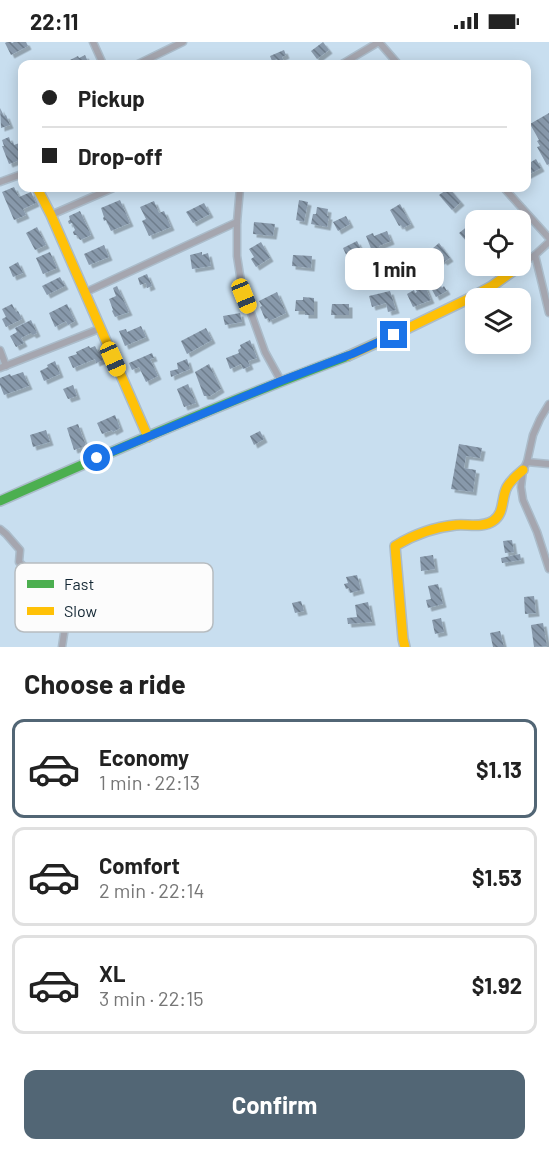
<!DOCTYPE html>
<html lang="en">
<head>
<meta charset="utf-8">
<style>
	body { margin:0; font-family:Barlow,sans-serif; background:#f2f2f2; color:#222; height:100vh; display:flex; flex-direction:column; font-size:22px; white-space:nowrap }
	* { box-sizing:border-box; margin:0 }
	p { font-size:20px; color:#767676 }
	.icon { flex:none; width:33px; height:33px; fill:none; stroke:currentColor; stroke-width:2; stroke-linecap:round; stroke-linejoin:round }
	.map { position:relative; height:605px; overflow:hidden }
	.panel { display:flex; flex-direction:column; background:#fff; flex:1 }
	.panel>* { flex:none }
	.hud { position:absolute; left:18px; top:18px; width:513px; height:132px; border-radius:12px; box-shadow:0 3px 15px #0003; display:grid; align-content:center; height:132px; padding:0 24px; background:#fff }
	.controls { position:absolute; left:465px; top:168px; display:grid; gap:12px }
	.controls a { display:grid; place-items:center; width:66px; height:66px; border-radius:12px; background:#fff; box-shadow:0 3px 15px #0003; font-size:30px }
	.end { position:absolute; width:27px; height:27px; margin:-14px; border:8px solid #1a73e8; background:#fff; box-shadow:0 0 0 3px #fff }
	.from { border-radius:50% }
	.bubble { position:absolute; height:42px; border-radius:12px; background:#fff; box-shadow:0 3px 15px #0003; font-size:20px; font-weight:700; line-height:42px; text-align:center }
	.car { position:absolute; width:18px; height:36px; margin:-18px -9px; border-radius:8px; box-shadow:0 0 4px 2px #0007; background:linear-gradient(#f5c518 24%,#345 0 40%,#f5c518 0 76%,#345 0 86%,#f5c518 0) }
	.hud b { display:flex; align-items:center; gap:21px; height:57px; font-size:22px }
	.hud b+b { border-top:2px solid #e0e0e0 }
	.hud i { width:15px; height:15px; background:#222 }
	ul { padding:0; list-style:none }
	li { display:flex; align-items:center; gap:18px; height:99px; margin:0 12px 9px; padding:0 12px; border:3px solid #e0e0e0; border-radius:12px }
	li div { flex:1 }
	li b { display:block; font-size:22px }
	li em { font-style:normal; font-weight:700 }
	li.active { border-color:#526675 }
	li>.icon { width:54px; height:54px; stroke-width:1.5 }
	h2 { padding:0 24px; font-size:27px; line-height:72px }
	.action { display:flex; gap:12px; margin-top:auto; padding:12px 24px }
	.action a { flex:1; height:69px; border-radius:12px; background:#526675; color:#fff; font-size:24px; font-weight:700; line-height:69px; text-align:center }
	.status { display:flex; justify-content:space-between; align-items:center; height:42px; padding:0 30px; background:#fff; direction:ltr }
	.status svg { height:16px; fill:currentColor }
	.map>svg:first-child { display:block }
</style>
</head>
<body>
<div class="status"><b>22:11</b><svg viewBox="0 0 49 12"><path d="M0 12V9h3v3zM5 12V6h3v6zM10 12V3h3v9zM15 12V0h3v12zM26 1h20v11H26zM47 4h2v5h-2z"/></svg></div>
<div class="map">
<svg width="549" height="605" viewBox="0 0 549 605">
	<defs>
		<pattern id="building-back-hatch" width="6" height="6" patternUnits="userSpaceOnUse" patternTransform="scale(1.5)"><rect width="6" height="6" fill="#8899ab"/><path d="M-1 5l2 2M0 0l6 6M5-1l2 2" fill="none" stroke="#6e7d8c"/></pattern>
		<filter id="shadow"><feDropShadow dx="3.5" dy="3.5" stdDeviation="0" flood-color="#0004"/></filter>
	</defs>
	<rect width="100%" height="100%" fill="#c8deef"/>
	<g fill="url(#building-back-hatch)" filter="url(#shadow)">
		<path d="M7,0H11L12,1L14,0H26L28,4L11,13L5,1Z"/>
		<path d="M323,0L329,8L317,17L311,9Z"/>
		<path d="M284,8L286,13L282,15L284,20L287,18L289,22H279L277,17L272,19L270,14Z"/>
		<path d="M85,13L89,22H65L71,20L70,18L78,14L79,16Z"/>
		<path d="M0,66L4,74L6,73L10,83L1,86Z"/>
		<path d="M549,71V122L547,123L537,105L540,104L537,99L539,98L530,82Z"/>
		<path d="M9,95L11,101L13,100L14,103L22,100V111L18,113L20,118L9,122L2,104H4L2,98Z"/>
		<path d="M536,117L541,126L526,134V123Z"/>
		<path d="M14,145L19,155L31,150L36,161L23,167L26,173L14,178L2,150Z"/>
		<path d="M449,146L461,160L452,168L439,153Z"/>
		<path d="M120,158L130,181L111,189L106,178L104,179L103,176L104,175L101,166Z"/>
		<path d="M299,158L308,160L304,180L296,178Z"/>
		<path d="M154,159L159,171L164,169L171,185L149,194L142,179L146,177L140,165Z"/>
		<path d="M204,161L210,172L193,181L186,170Z"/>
		<path d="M400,162L411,182L403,186L401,183L399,184L390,168Z"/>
		<path d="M317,165L328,167L327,174H329L327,185L311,182L313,172H316Z"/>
		<path d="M80,169L91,193L80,198L78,194L76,193H74L73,190L75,188L72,181L69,182L68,179L70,178L69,174Z"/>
		<path d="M346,174L350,182L338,189L333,180Z"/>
		<path d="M478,176L481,178H476V192L474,193L476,198L470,203L459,191Z"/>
		<path d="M254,180L275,182L273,194L253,192Z"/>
		<path d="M37,185L46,203L35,208L26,191Z"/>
		<path d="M387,189L391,199L379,204L380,206L372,209L366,194L373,191L374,194Z"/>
		<path d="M357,199L364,213L354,218L353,215L348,217L343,206Z"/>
		<path d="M261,200L270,216L256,225L251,217L254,215L249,207Z"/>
		<path d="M439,201L450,216L444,220L442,218L435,223L426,212Z"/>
		<path d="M104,203L109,215L89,223L84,212Z"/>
		<path d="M50,210L57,226L43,232L36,216Z"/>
		<path d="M202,210V213L208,211L211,224L192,227L190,213Z"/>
		<path d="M293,213L312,214L311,226L292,224Z"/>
		<path d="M413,219L419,232L411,235L406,223Z"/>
		<path d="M18,220L23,231L13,235L9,225Z"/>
		<path d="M147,232L152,244L147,246L146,241L140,243L138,236Z"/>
		<path d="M60,235L65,244L47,253L42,244Z"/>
		<path d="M424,242L431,258L413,265L407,252L414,248L415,251L417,250L415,246Z"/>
		<path d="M440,242L442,246L444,244L447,249L436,255L431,246Z"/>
		<path d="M117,244L129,270L115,275L112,269L113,268L109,257L116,254L113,246Z"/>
		<path d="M390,249L396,268L388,270L386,261L372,265L369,254Z"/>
		<path d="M277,250L286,271L269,279L268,276L265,277L260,265L262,264L259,259Z"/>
		<path d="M303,255L314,256V273H305V269H295L296,258H303Z"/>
		<path d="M12,262L16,270L18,269L22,277L6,285L2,277L6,275L2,267Z"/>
		<path d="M67,262L75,279L68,283L66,279L55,285L49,271Z"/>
		<path d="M332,262H349V273H331Z"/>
		<path d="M240,271L242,280L225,283L223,274Z"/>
		<path d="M31,278L37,291L33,293L31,291L21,296L24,301L16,305L10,294L17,290L15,286Z"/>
		<path d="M141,284L146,295L125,304L119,289L126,287L127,290Z"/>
		<path d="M206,286L212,298L187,312L181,299Z"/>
		<path d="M250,298L257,316L248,319L250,324L243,327L241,322L230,327L226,316L239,311L238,308L241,306L240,303Z"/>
		<path d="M89,304L90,306L95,304L98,310L102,308L106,317L96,321L95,317L73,326L68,315L77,312L76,310Z"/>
		<path d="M152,311L154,316L150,317L158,334L146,340L139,325L132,328L129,321Z"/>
		<path d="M187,317L190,327L171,335L170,329L178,327L177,321Z"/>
		<path d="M55,319L60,332L44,339L40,329L48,325L47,323Z"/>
		<path d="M209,322L221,347L210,354H204L195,330Z"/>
		<path d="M23,330L29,344L4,353L0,343V336L10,332L11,334Z"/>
		<path d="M188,342L196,361L184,365L177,347Z"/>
		<path d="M73,343L77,354L68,357L63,347Z"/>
		<path d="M115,373L120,386L113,390L112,388L102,392L97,381Z"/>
		<path d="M78,382L86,404L74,408L67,386Z"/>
		<path d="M46,388L50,400L33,405L30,393Z"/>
		<path d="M260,389L264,397L254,403L250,394Z"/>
		<path d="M459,402L482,406L480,416L466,414L464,426L476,428L473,450L451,447Z"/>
		<path d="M512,498L514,510L505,511L503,499Z"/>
		<path d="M520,512L521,518L502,521L501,516Z"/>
		<path d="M433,513L435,527L421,529L420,515Z"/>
		<path d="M357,533L361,548L350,551L349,546L346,547L344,542L348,541L346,535Z"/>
		<path d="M438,542L443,562L428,566L426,558L431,557L428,544Z"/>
		<path d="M534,554L536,571L525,572L524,555Z"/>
		<path d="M301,559L304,569L295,571L292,561Z"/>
		<path d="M368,560L372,580L348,582L347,576L357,575L355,563Z"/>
		<path d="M441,576L444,590L435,592L432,578Z"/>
		<path d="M543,581L547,604L534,605L531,583Z"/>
		<path d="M500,589L504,605H493L490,591Z"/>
	</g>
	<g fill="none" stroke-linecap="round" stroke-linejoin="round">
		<defs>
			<g id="street">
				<path d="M93,0L103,22"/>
				<path d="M379,0L398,22"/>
				<path d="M138,22L183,0"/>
				<path d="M342,22L379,0"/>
				<path d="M0,140L22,132"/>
				<path d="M240,146L237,180V214L242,246L265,310L281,339"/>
				<path d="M504,146L549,196"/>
				<path d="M51,173L113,146"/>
				<path d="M535,213L549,271"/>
				<path d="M520,223L535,213L549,200"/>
				<path d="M84,251L237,180"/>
				<path d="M0,308L6,324"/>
				<path d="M0,326L99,287"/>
				<path d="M549,362L540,377L533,393L527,420L523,428L521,445L523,458L537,490L549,527"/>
				<path d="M527,420L549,422"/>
				<path d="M0,487L6,492L20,508L19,520L39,540L51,547L60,564L58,578L65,585L62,605"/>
			</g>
			<path id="fast" d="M0,459C115,408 230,358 348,314"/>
			<g id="slow">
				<path d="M37,146L51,173L148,395"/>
				<path d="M348,314L394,293L470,256L492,244L520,224"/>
				<path d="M405,605L403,597L395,504C413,493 435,485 456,483C468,482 483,486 493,479C505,471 501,456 507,445C511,438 517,433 523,428"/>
			</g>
		</defs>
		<use href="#street" stroke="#abbcca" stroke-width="9"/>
		<use href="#fast" stroke="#abbcca" stroke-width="12"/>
		<use href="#slow" stroke="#abbcca" stroke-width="12"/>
		<use href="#street" stroke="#a5a6af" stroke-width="6"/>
		<use href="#fast" stroke="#4caf50" stroke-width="9"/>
		<use href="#slow" stroke="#ffc107" stroke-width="9"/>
	</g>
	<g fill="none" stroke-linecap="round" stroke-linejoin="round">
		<path stroke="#1a73e8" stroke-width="8" d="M97,416L281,339L352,312L394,293"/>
	</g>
	<rect x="15" y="521" width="198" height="69" rx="9" fill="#fcfcfc" stroke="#b6bcc0" stroke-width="1.5"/>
	<rect x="27" y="538" width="27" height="8" fill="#4caf50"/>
	<rect x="27" y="565" width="27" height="8" fill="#ffc107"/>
	<g font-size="16" fill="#122633">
		<text x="64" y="548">Fast</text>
		<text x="64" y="575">Slow</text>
	</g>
</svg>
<div class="controls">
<a><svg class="icon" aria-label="locate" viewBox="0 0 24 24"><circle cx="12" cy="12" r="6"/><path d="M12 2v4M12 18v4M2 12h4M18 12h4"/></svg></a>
<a><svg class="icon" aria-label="layers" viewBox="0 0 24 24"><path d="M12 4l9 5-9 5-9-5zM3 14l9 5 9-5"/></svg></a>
</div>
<i class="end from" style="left:97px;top:416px"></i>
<i class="end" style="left:394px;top:293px"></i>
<div class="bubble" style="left:345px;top:206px;width:99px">1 min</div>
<i class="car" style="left:244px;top:254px;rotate:158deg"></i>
<i class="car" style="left:113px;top:317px;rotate:156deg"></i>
<div class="hud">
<b><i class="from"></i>Pickup</b>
<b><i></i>Drop-off</b>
</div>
</div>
<section class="panel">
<h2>Choose a ride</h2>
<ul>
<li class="active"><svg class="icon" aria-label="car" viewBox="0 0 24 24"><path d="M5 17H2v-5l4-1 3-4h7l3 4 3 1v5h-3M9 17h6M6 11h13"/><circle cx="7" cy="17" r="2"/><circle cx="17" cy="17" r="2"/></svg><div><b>Economy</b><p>1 min · 22:13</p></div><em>$1.13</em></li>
<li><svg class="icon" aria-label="car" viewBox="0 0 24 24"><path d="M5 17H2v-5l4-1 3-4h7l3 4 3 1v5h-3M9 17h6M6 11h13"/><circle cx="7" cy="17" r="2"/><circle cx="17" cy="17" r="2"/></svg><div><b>Comfort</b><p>2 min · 22:14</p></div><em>$1.53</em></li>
<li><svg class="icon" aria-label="car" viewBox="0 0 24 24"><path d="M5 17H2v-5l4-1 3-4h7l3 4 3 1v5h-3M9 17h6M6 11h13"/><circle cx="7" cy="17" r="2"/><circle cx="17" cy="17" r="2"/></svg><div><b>XL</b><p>3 min · 22:15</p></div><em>$1.92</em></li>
</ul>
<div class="action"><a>Confirm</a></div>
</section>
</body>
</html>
